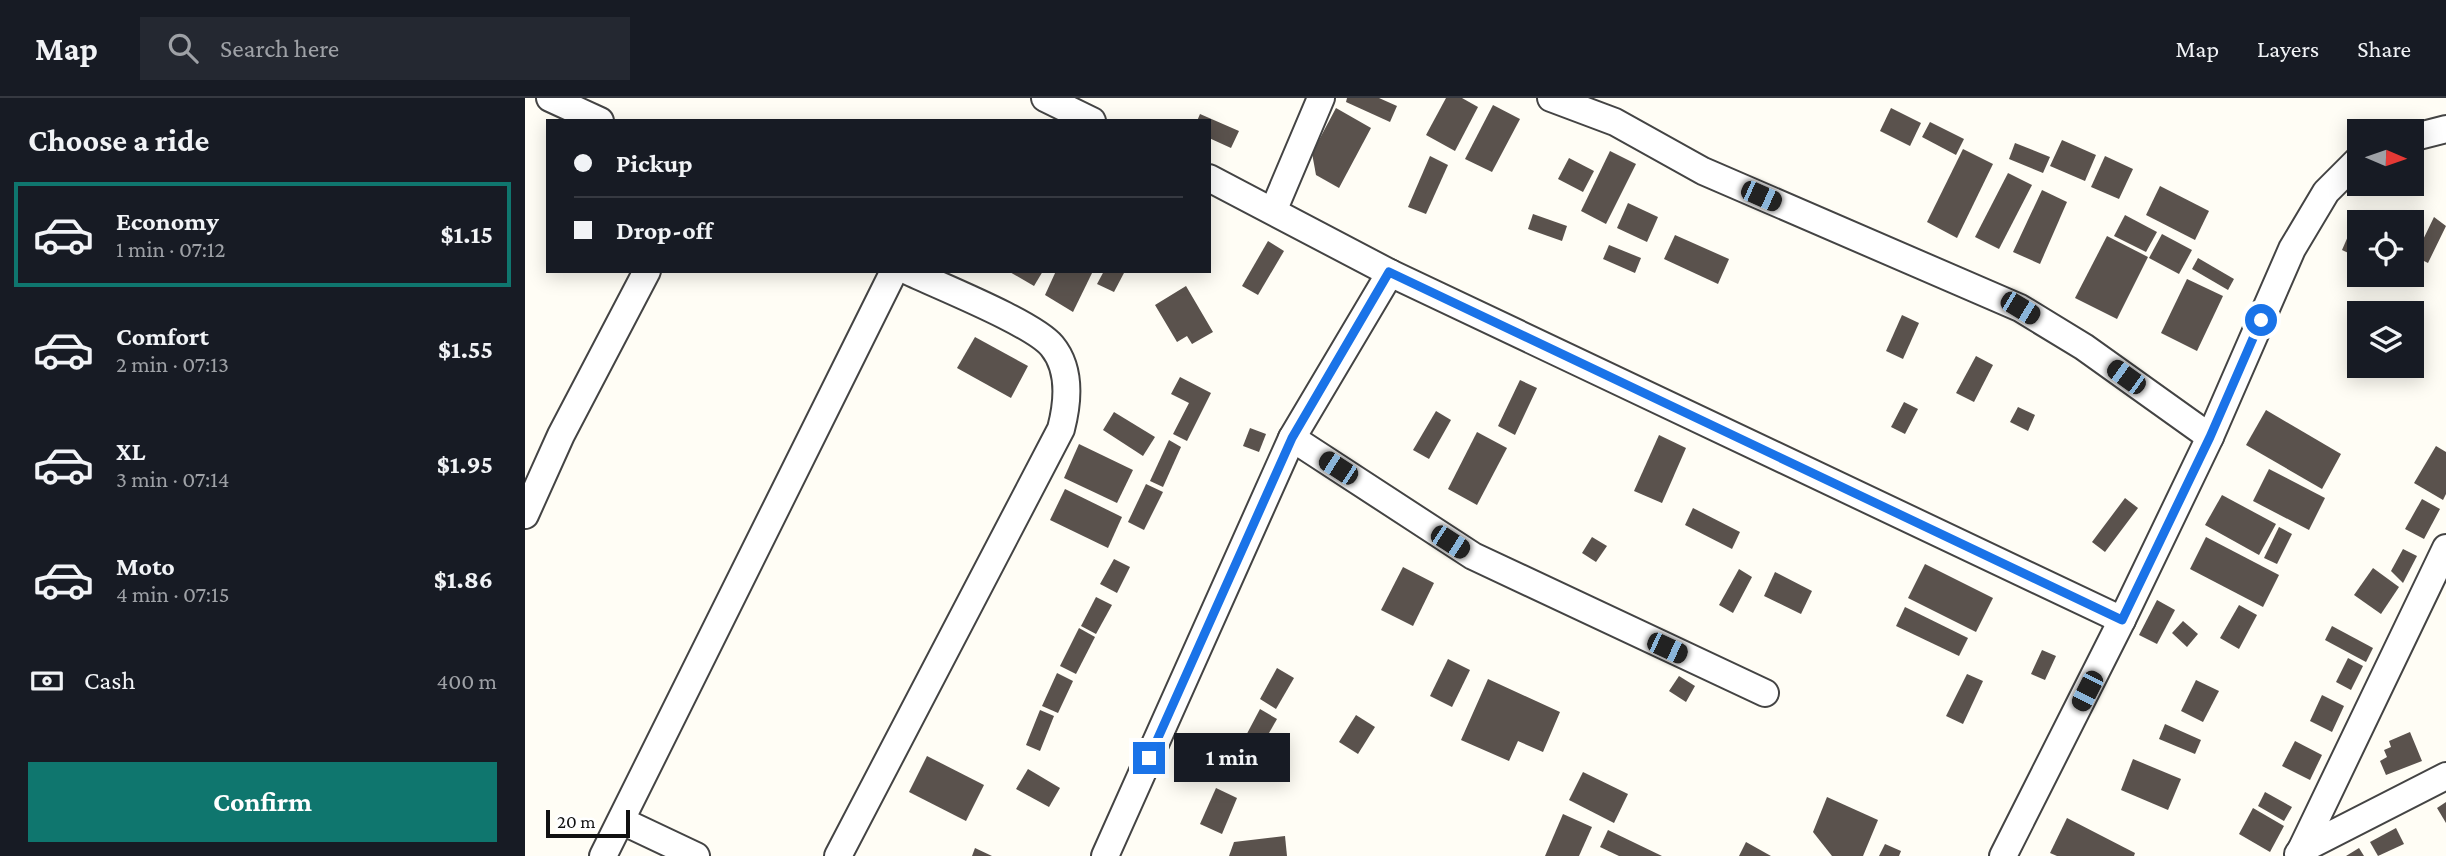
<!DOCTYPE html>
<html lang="en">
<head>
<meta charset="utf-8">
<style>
	body { margin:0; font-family:"Crimson Pro",serif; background:#242831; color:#f1f3f6; height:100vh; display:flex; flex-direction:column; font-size:26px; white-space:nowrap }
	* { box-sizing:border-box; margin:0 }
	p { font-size:23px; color:#9ea1a6 }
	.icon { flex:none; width:38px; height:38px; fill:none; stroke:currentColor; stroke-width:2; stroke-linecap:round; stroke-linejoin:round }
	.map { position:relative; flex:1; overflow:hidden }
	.panel { display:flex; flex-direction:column; background:#171b24; width:525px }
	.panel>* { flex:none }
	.hud { position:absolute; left:21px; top:21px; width:665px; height:154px; border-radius:0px; box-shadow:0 4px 18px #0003; display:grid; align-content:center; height:154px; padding:0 28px; background:#171b24 }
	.needle { width:46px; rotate:92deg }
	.fabs { position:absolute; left:1822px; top:21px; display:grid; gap:14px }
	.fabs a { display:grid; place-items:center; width:77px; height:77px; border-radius:0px; background:#171b24; box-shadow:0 4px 18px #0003; font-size:35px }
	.scale { position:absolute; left:21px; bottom:18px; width:84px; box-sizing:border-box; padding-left:7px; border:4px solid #111; border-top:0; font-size:19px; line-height:24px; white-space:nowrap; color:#111; -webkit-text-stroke:5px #fff; paint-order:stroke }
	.end { position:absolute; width:32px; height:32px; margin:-16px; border:9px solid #1a73e8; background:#fff; box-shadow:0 0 0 4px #fff }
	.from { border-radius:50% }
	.bubble { position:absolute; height:49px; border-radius:0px; background:#171b24; box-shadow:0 4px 18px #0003; font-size:23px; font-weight:700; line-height:49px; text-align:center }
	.car { position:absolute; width:21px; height:42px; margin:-21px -10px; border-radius:9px; box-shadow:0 0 5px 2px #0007; background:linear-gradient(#222 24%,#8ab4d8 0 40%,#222 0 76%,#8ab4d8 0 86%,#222 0) }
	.hud b { display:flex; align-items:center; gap:24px; height:66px; font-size:26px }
	.hud b+b { border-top:2px solid #363941 }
	.hud i { width:18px; height:18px; background:#f1f3f6 }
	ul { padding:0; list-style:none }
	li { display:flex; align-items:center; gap:21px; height:105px; margin:0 14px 10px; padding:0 14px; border:4px solid transparent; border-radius:0px }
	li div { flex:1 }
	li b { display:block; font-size:26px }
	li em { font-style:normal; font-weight:700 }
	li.selected { border-color:#0f766e }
	li>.icon { width:63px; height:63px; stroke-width:1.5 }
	h2 { padding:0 28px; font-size:32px; line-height:84px }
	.pay { display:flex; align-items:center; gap:18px; height:77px; padding:0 28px; font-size:26px }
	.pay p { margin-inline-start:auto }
	.primary-button { display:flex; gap:14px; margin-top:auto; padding:14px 28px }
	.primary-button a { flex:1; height:80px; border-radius:0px; background:#0f766e; color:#fff; font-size:28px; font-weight:700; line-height:80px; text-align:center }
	header { display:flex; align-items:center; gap:42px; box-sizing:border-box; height:98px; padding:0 35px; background:#171b24; border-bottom:2px solid #363941 }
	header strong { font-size:33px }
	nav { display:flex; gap:38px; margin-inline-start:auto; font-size:24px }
	.search { width:490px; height:63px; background:#242831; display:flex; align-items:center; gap:18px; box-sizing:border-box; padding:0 24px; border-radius:0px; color:#9ea1a6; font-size:26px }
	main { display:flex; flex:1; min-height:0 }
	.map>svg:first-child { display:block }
</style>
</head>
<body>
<header>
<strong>Map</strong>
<div class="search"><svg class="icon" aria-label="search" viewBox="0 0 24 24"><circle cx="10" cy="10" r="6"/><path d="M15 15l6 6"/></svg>Search here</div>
<nav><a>Map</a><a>Layers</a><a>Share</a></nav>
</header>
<main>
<section class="panel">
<h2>Choose a ride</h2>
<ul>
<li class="selected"><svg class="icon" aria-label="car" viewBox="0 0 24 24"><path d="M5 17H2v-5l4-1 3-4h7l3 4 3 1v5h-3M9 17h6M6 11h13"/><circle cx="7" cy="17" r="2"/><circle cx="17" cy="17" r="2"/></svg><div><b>Economy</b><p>1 min · 07:12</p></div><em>$1.15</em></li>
<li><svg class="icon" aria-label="car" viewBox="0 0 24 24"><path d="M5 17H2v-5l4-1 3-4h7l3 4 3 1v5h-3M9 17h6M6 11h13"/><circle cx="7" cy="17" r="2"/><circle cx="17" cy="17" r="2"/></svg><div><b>Comfort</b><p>2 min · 07:13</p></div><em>$1.55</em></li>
<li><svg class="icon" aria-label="car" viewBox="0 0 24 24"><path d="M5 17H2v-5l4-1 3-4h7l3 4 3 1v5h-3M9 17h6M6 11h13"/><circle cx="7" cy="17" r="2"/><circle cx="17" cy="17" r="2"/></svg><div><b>XL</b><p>3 min · 07:14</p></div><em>$1.95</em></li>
<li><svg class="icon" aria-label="car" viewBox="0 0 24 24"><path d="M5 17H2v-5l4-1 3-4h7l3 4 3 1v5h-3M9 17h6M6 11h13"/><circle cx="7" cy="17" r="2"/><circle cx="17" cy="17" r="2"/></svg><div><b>Moto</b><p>4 min · 07:15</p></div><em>$1.86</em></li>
</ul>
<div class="pay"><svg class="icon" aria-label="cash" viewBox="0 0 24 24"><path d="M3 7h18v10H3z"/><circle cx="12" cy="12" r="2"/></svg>Cash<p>400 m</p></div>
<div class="primary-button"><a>Confirm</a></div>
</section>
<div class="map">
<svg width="1921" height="758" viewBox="0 0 1921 758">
	<rect width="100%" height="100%" fill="#fffdf5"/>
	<g fill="#5a524d">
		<path d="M822,0H854L872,8L865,24L821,4Z"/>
		<path d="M921,0H937L953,9L930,53L901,37Z"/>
		<path d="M968,7L995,21L967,74L940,61Z"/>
		<path d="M811,10L846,30L814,90L791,77L787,55Z"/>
		<path d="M1366,10L1396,25L1385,48L1355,33Z"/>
		<path d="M675,16L714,33L706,50L684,40V23H672Z"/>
		<path d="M1405,24L1439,41L1431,57L1397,39Z"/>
		<path d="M1537,42L1571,57L1560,83L1525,68Z"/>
		<path d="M1490,45L1525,59L1518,75L1484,61Z"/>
		<path d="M1438,51L1468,66L1432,140L1402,124Z"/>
		<path d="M1085,53L1111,66L1081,126L1056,113Z"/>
		<path d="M905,58L923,67L901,116L883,109Z"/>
		<path d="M1580,58L1608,71L1594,101L1566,89Z"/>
		<path d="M1044,60L1069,73L1058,94L1033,81Z"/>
		<path d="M1483,75L1507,87L1474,151L1450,139Z"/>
		<path d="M1635,88L1684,113L1670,142L1621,117Z"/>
		<path d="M1517,92L1542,104L1515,166L1488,154Z"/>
		<path d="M1103,105L1133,119L1122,144L1092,130Z"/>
		<path d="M1008,116L1042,128L1037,143L1003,131Z"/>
		<path d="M1840,116L1858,124H1836Z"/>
		<path d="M1600,117L1632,134L1621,154L1589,138Z"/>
		<path d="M1909,119L1921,128L1903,165L1889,158L1887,161L1897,166L1888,186L1869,177H1886V138L1896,142L1893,152Z"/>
		<path d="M1834,128V160L1817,152L1824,136L1830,137Z"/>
		<path d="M1637,136L1667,152L1654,176L1624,160Z"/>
		<path d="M1150,137L1204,161L1193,186L1139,161Z"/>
		<path d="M1582,138L1623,159L1592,221L1550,200Z"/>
		<path d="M743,143L759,153L733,197L717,188Z"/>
		<path d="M1084,147L1116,160L1110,175L1078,161Z"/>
		<path d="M1673,160L1709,181L1703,192L1667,171Z"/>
		<path d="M483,173H518L509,188Z"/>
		<path d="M531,173H568L548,214L520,197Z"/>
		<path d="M579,173H600L589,194L572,186Z"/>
		<path d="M1662,181L1698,198L1672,253L1636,235Z"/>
		<path d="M661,188L688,234L667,246L662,238L652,244L630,207Z"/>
		<path d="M1377,217L1394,225L1378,261L1361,253Z"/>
		<path d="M450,239L503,268L486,300L432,270Z"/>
		<path d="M1451,258L1468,267L1449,304L1431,295Z"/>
		<path d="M655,279L686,295L662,343L648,336L664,305L646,296Z"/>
		<path d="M995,282L1012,290L990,337L973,328Z"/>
		<path d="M1379,304L1393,311L1380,336L1366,329Z"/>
		<path d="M1493,309L1510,317L1503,333L1485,324Z"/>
		<path d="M1741,312L1816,356L1797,391L1721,347Z"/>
		<path d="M911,313L926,322L904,361L888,352Z"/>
		<path d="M589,314L630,339L618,358L578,332Z"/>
		<path d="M725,330L741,336L734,354L718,348Z"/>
		<path d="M952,334L982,350L952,407L923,391Z"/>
		<path d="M1134,337L1161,350L1137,405L1109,393Z"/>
		<path d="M644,342L656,349L638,389L625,383Z"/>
		<path d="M554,346L608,372L592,405L539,380Z"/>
		<path d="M1911,348L1921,354V396L1918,402L1889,385Z"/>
		<path d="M1744,371L1800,400L1784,432L1728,403Z"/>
		<path d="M621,386L638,394L619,432L603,424Z"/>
		<path d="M540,391L597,419L583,450L525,422Z"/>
		<path d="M1697,397L1751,426L1734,457L1680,427Z"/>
		<path d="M1600,400L1613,410L1580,454L1567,444Z"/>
		<path d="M1897,401L1915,411L1899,441L1880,431Z"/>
		<path d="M1168,410L1215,434L1207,451L1160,427Z"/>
		<path d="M1754,429L1767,436L1752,466L1739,460Z"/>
		<path d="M1067,439L1082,448L1071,464L1057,455Z"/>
		<path d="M1681,439L1754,477L1738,509L1665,471Z"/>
		<path d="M1878,451L1892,458L1878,485L1866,473Z"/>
		<path d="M589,461L605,469L592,495L575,486Z"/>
		<path d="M1400,466L1468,500L1451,534L1383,500Z"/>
		<path d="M878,469L909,485L888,528L856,512Z"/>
		<path d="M1848,470L1874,489L1856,516L1829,497Z"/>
		<path d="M1214,471L1227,479L1208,515L1194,507Z"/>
		<path d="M1250,474L1287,493L1276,516L1239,498Z"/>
		<path d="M571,499L587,507L571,536L556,528Z"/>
		<path d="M1632,502L1650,512L1632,546L1614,537Z"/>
		<path d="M1714,507L1732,517L1714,551L1695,540Z"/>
		<path d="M1380,509L1443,540L1434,558L1371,528Z"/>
		<path d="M1658,523L1673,536L1662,549L1647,535Z"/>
		<path d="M1807,528L1848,550L1841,564L1800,542Z"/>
		<path d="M554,530L570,539L551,576L535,568Z"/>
		<path d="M1517,552L1531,558L1520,582L1506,576Z"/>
		<path d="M1823,560L1838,568L1826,592L1811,584Z"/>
		<path d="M923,561L945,572L927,609L905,598Z"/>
		<path d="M752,570L769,580L751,611L735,601Z"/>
		<path d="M532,575L548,583L533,615L517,608Z"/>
		<path d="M1442,576L1458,583L1438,626L1421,618Z"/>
		<path d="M1154,578L1170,588L1161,604L1144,593Z"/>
		<path d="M963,581L1035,614L1018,654L993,643L984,663L936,642Z"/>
		<path d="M1671,582L1694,593L1678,624L1656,613Z"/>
		<path d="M1797,597L1819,608L1807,634L1785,623Z"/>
		<path d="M735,611L752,621L732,656L716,647Z"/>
		<path d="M515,612L529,618L515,653L501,647Z"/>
		<path d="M831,617L850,629L833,656L814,644Z"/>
		<path d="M1640,626L1676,642L1670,656L1634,641Z"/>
		<path d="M1885,634L1897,663L1861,677L1855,663L1862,659L1859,652L1866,649L1864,643Z"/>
		<path d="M1770,643L1797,657L1785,682L1757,668Z"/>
		<path d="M402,658L459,687L441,723L384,694Z"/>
		<path d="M1608,661L1656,681L1643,712L1596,692Z"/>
		<path d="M503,671L535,690L524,709L491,691Z"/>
		<path d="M1058,674L1103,696L1089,725L1044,702Z"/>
		<path d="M691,690L712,700L697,736L675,726Z"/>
		<path d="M1740,694L1767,709L1759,723L1733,708Z"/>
		<path d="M1302,699L1353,722L1338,758H1307L1288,734Z"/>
		<path d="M1921,704V725L1912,710Z"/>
		<path d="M1728,710L1759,728L1745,754L1714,736Z"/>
		<path d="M1038,716L1067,729L1054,758H1020Z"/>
		<path d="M1542,720L1610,755L1609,758H1532L1525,755Z"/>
		<path d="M1871,730L1879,746L1853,758L1845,744Z"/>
		<path d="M1083,732L1137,758H1094L1075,749Z"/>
		<path d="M760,738L762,758H704L709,744Z"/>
		<path d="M1221,744L1246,758H1214Z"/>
		<path d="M1360,746L1376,753L1374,758H1354Z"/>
		<path d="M450,750L467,758H447Z"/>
		<path d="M1834,750L1839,758H1821Z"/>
	</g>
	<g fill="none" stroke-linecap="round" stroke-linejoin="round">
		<defs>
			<g id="street">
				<path d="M25,0L75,23"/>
				<path d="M520,0L567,23"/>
				<path d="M1026,0L1090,24L1178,73L1495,210L1559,249L1685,339"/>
				<path d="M1886,40L1921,31"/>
				<path d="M684,80L865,175L1597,522"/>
				<path d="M749,111L796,0"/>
				<path d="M767,340L948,458L1240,595"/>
				<path d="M0,417L36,337L122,173"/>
				<path d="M97,723L171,758"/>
				<path d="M1776,752L1921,450"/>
				<path d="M1773,756L1776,752L1921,678"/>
				<path d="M78,758L369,173"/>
				<path d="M313,758L536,331C543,304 546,271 527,248C508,225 414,188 383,173"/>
				<path d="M580,758L767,340L865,175"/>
				<path d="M1478,758L1597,522L1685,339L1767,151L1801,94L1834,61"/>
			</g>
		</defs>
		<use href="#street" stroke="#444" stroke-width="30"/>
		<use href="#street" stroke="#fff" stroke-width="26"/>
	</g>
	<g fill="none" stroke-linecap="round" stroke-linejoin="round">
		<path stroke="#1a73e8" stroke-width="9" d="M624,660L767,340L864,174L1597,522L1685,339L1736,222"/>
	</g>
</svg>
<div class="fabs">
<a><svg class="needle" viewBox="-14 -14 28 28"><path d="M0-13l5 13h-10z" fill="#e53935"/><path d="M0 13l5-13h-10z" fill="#9ea1a6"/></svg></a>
<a><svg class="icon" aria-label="locate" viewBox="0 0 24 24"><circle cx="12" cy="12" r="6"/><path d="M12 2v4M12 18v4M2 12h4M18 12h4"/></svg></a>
<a><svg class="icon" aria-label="layers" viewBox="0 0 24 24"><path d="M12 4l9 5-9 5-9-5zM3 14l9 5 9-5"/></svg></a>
</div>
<div class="scale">20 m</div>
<i class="end from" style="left:1736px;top:222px"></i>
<i class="end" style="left:624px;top:660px"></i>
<div class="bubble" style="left:649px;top:635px;width:116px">1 min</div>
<i class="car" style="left:1236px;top:98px;rotate:114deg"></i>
<i class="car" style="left:1495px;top:210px;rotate:121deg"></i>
<i class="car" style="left:1601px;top:279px;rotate:306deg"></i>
<i class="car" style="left:813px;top:370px;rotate:303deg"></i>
<i class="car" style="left:925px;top:444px;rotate:123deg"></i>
<i class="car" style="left:1142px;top:550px;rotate:115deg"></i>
<i class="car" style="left:1562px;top:593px;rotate:207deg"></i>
<div class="hud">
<b><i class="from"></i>Pickup</b>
<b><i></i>Drop-off</b>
</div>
</div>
</main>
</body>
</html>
